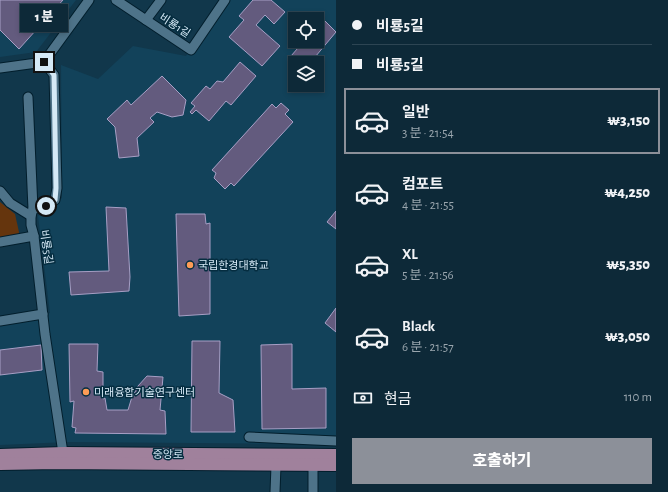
<!DOCTYPE html>
<html lang="ko">
<head>
<meta charset="utf-8">
<style>
	body { margin:0; font-family:"Alegreya Sans","Noto Sans KR",sans-serif; background:#1b3543; color:#f1f3f6; height:100vh; display:flex; flex-direction:column; font-size:15px; white-space:nowrap }
	* { box-sizing:border-box; margin:0 }
	p { font-size:13px; color:#9aa6ae }
	.icon { flex:none; width:22px; height:22px; fill:none; stroke:currentColor; stroke-width:2; stroke-linecap:round; stroke-linejoin:round }
	.map { position:relative; flex:1; overflow:hidden }
	.sheet { display:flex; flex-direction:column; background:#0d2938; width:332px }
	.sheet>* { flex:none }
	.hud { display:grid; align-content:center; height:88px; padding:0 16px; background:#0d2938 }
	.controls { position:absolute; left:288px; top:12px; display:grid; gap:8px }
	.controls a { display:grid; place-items:center; width:36px; height:36px; border-radius:0px; background:#0d2938; box-shadow:0 2px 6px #0003,0 0 0 1px #2d4553; font-size:20px }
	.end { position:absolute; width:18px; height:18px; margin:-9px; border:5px solid #d5e9f6; background:#111; box-shadow:0 0 0 2px #111 }
	.from { border-radius:50% }
	.bubble { position:absolute; height:28px; border-radius:0px; background:#0d2938; box-shadow:0 2px 6px #0003,0 0 0 1px #2d4553; font-size:13px; font-weight:800; line-height:28px; text-align:center }
	.hud b { display:flex; align-items:center; gap:14px; height:38px; font-size:15px }
	.hud b+b { border-top:1px solid #2d4553 }
	.hud i { width:10px; height:10px; background:#f1f3f6 }
	ul { padding:0; list-style:none }
	li { display:flex; align-items:center; gap:12px; height:66px; margin:0 8px 6px; padding:0 8px; border:2px solid transparent; border-radius:0px }
	li div { flex:1 }
	li b { display:block; font-size:15px }
	li em { font-style:normal; font-weight:800 }
	li.active { border-color:#8c9099 }
	li>.icon { width:36px; height:36px; stroke-width:1.5 }
	.pay { display:flex; align-items:center; gap:10px; height:44px; padding:0 16px; font-size:15px }
	.pay p { margin-inline-start:auto }
	.cta { display:flex; gap:8px; margin-top:auto; padding:8px 16px }
	.cta a { flex:1; height:46px; border-radius:0px; background:#8c9099; color:#fff; font-size:16px; font-weight:800; line-height:46px; text-align:center }
	main { display:flex; flex:1; min-height:0 }
	.map>svg:first-child { display:block }
</style>
</head>
<body>
<main>
<div class="map">
<svg width="336" height="492" viewBox="0 0 336 492">
	<rect width="100%" height="100%" fill="#11374b"/>
	<g fill="#12425a" fill-rule="evenodd">
		<path d="M0,0H76L36,52L0,57Z"/>
		<path d="M228,0H336V444L67,442L0,445V324L50,313L38,216L62,198L61,65L98,79L133,46L186,56ZM295,19H317V41H295ZM295,63H317V85H295Z"/>
	</g>
	<path fill="#65350d" d="M0,202L15,214L19,232L18,238L0,243Z"/>
	<g fill="#635b7e" stroke="#a79fc5">
		<path d="M0,0H63L19,49L0,30Z"/>
		<path d="M253,0H271L285,12L274,24L265,15L256,25L280,46L262,66L229,37L244,20L239,16Z"/>
		<path d="M323,19L336,32L310,63H299L291,56L304,41H317V26Z"/>
		<path d="M240,62L256,76L231,105L226,101L209,121L196,110L192,114L190,112L195,106L191,103L206,86L210,89L217,81L223,82Z"/>
		<path d="M162,76L186,100L183,115L172,117L157,112L150,118L154,122L137,138L139,156L119,158L115,127L107,119L127,100L131,105Z"/>
		<path d="M281,103L289,110L285,114L293,122L234,186L231,183L225,189L214,178L216,173L212,170L272,104L276,108Z"/>
		<path d="M106,207L126,208L130,277L129,291L71,295L69,272L109,271Z"/>
		<path d="M336,211V229L327,222Z"/>
		<path d="M176,214H205L206,224L210,223V314L179,316Z"/>
		<path d="M336,308V332L325,323Z"/>
		<path d="M192,341H220L219,393L233,400L235,432H191Z"/>
		<path d="M69,344H98L97,371L103,372V399L105,398L107,410H128L131,400L138,386L147,376L163,377L160,410L165,411L166,434L75,433L76,428L72,427L74,401L70,402Z"/>
		<path d="M292,344V389L326,388V428L262,429L261,345Z"/>
		<path d="M41,345L42,370L0,375V350Z"/>
	</g>
	<g fill="none" stroke-linecap="round" stroke-linejoin="round">
		<defs>
			<g id="minor">
				<path d="M116,0L191,50L225,0"/>
				<path d="M146,20L161,0"/>
				<path d="M44,62L54,75L57,188L55,200L46,206L33,209L31,216V225L34,236L45,334L63,453"/>
				<path d="M0,68L44,62L89,0"/>
				<path d="M28,97L33,209"/>
				<path d="M0,191L10,203L31,216"/>
				<path d="M0,242L34,236"/>
				<path d="M0,321L43,314"/>
				<path d="M249,437L336,441"/>
				<path d="M275,492L276,466"/>
				<path d="M313,492V466"/>
			</g>
			<g id="major">
				<path d="M0,455L64,453L336,455"/>
				<path d="M0,464L56,463L336,465"/>
			</g>
		</defs>
		<use href="#minor" stroke="#021e2c" stroke-width="11"/>
		<use href="#major" stroke="#021e2c" stroke-width="14"/>
		<use href="#minor" stroke="#4e7389" stroke-width="9"/>
		<use href="#major" stroke="#a0819c" stroke-width="12"/>
	</g>
	<g fill="none" stroke-linecap="round" stroke-linejoin="round">
		<path stroke="#d5e9f6" stroke-width="5" d="M44,62L54,75L56,188L55,200L46,206"/>
	</g>
	<g fill="#fd9c56" stroke="#052d40" stroke-width="1.5">
		<circle cx="190" cy="265" r="4"/>
		<circle cx="86" cy="392" r="4"/>
	</g>
	<g text-anchor="middle" stroke-width="3" stroke-linejoin="round" paint-order="stroke">
		<g font-size="11" fill="#d5e9f6" stroke="#052d40">
			<text transform="translate(175 25) rotate(33)" y="4">비룡1길</text>
			<text transform="translate(47 247) rotate(82)" y="4">비룡5길</text>
			<text transform="translate(168 454) rotate(1)" y="4">중앙로</text>
		</g>
		<g font-size="11" fill="#d5e9f6" stroke="#052d40" text-anchor="start">
			<text x="198" y="269">국립한경대학교</text>
			<text x="94" y="396">미래융합기술연구센터</text>
		</g>
	</g>
</svg>
<div class="controls">
<a><svg class="icon" aria-label="locate" viewBox="0 0 24 24"><circle cx="12" cy="12" r="6"/><path d="M12 2v4M12 18v4M2 12h4M18 12h4"/></svg></a>
<a><svg class="icon" aria-label="layers" viewBox="0 0 24 24"><path d="M12 4l9 5-9 5-9-5zM3 14l9 5 9-5"/></svg></a>
</div>
<i class="end from" style="left:46px;top:206px"></i>
<i class="end" style="left:44px;top:62px"></i>
<div class="bubble" style="left:20px;top:4px;width:48px">1 분</div>
</div>
<section class="sheet">
<div class="hud">
<b><i class="from"></i>비룡5길</b>
<b><i></i>비룡5길</b>
</div>
<ul>
<li class="active"><svg class="icon" aria-label="car" viewBox="0 0 24 24"><path d="M5 17H2v-5l4-1 3-4h7l3 4 3 1v5h-3M9 17h6M6 11h13"/><circle cx="7" cy="17" r="2"/><circle cx="17" cy="17" r="2"/></svg><div><b>일반</b><p>3 분 · 21:54</p></div><em>₩3,150</em></li>
<li><svg class="icon" aria-label="car" viewBox="0 0 24 24"><path d="M5 17H2v-5l4-1 3-4h7l3 4 3 1v5h-3M9 17h6M6 11h13"/><circle cx="7" cy="17" r="2"/><circle cx="17" cy="17" r="2"/></svg><div><b>컴포트</b><p>4 분 · 21:55</p></div><em>₩4,250</em></li>
<li><svg class="icon" aria-label="car" viewBox="0 0 24 24"><path d="M5 17H2v-5l4-1 3-4h7l3 4 3 1v5h-3M9 17h6M6 11h13"/><circle cx="7" cy="17" r="2"/><circle cx="17" cy="17" r="2"/></svg><div><b>XL</b><p>5 분 · 21:56</p></div><em>₩5,350</em></li>
<li><svg class="icon" aria-label="car" viewBox="0 0 24 24"><path d="M5 17H2v-5l4-1 3-4h7l3 4 3 1v5h-3M9 17h6M6 11h13"/><circle cx="7" cy="17" r="2"/><circle cx="17" cy="17" r="2"/></svg><div><b>Black</b><p>6 분 · 21:57</p></div><em>₩3,050</em></li>
</ul>
<div class="pay"><svg class="icon" aria-label="cash" viewBox="0 0 24 24"><path d="M3 7h18v10H3z"/><circle cx="12" cy="12" r="2"/></svg>현금<p>110 m</p></div>
<div class="cta"><a>호출하기</a></div>
</section>
</main>
</body>
</html>
